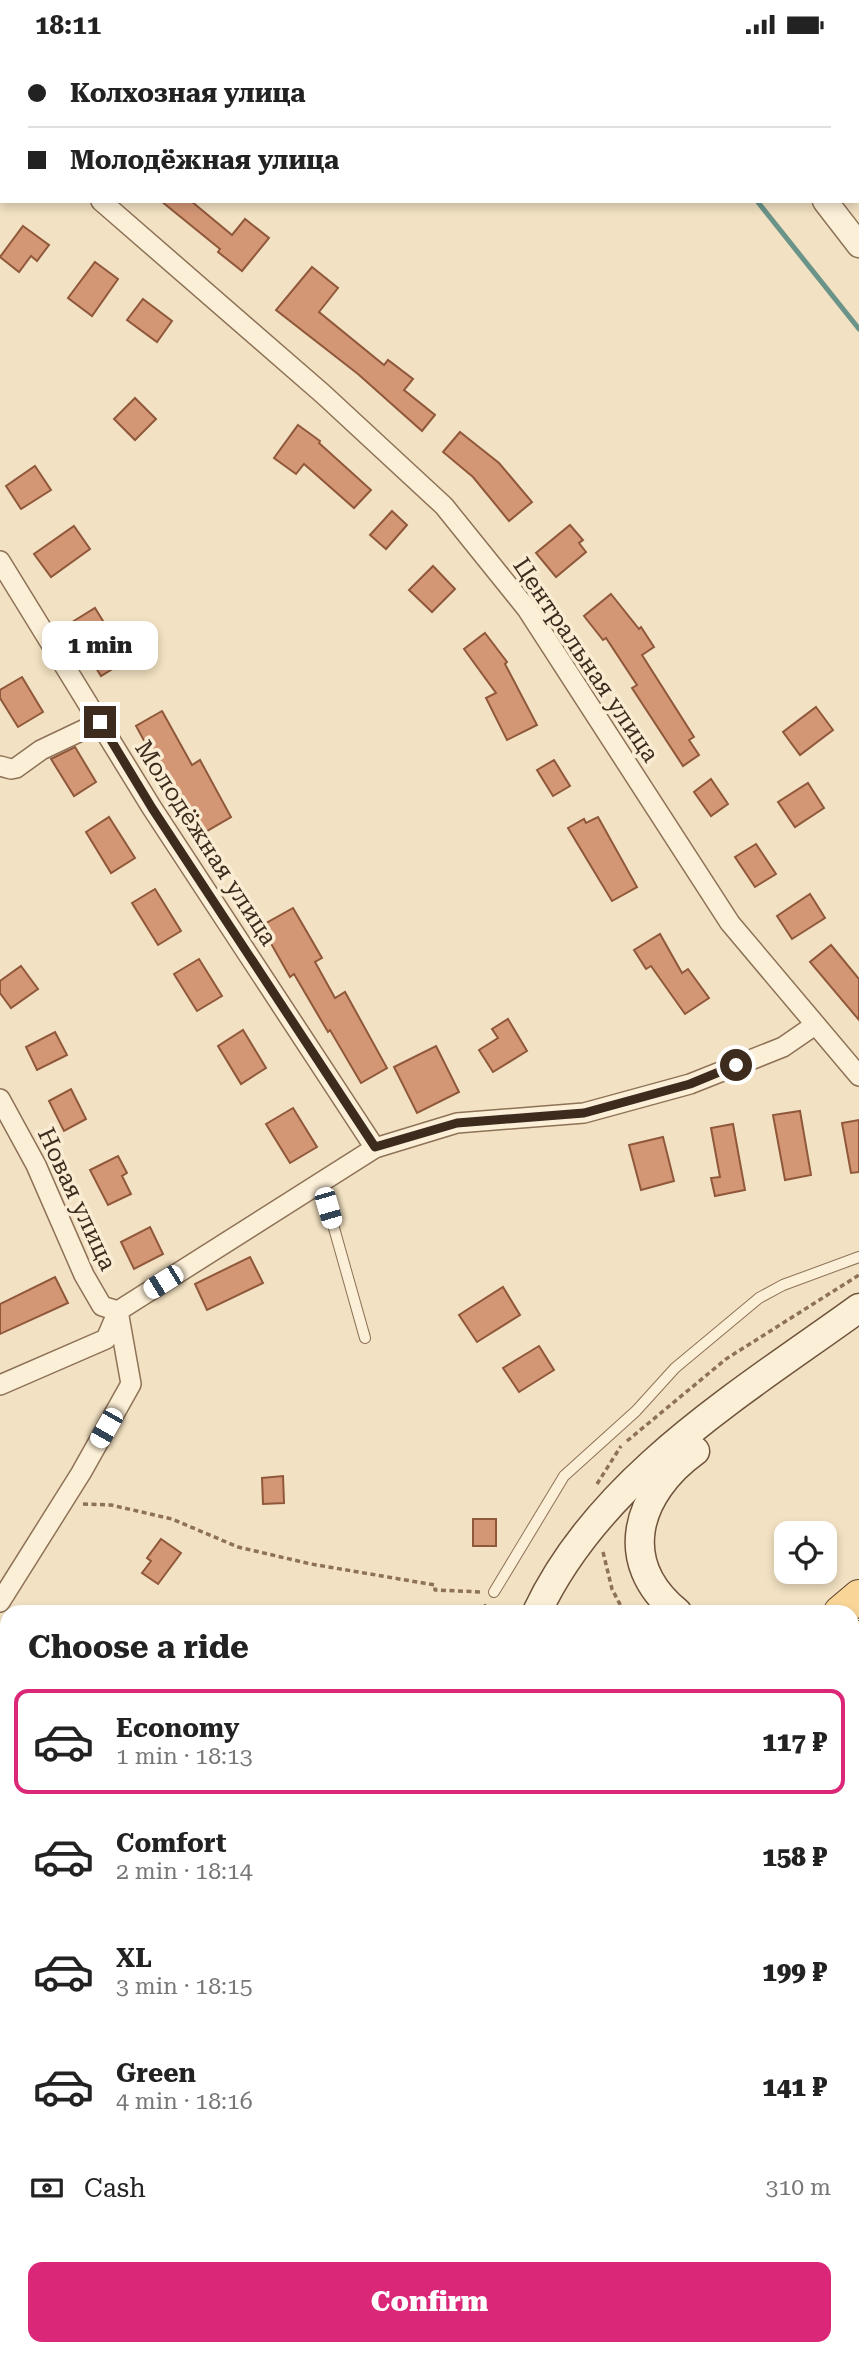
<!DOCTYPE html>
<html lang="en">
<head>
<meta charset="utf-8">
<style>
	body { margin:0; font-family:"Roboto Serif",serif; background:#f2f2f2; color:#222; height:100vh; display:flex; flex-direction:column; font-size:26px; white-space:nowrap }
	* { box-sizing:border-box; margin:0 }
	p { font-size:23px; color:#767676 }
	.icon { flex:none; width:38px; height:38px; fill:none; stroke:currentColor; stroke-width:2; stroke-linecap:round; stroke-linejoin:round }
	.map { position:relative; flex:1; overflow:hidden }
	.details { position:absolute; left:0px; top:1556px; width:859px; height:751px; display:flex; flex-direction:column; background:#fff; border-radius:21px 21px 0 0; box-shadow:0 4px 10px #0003 }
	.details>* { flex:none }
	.banner { position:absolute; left:0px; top:0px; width:859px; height:154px; box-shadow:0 4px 10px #0003; display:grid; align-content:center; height:154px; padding:0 28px; background:#fff }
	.fabs { position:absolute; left:774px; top:1472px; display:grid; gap:14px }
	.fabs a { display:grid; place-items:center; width:63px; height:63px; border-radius:14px; background:#fff; box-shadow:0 4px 10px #0003; font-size:35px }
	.end { position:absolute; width:32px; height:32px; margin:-16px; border:9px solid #3d2b1d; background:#fff; box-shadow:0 0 0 4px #fff }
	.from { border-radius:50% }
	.bubble { position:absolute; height:49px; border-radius:14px; background:#fff; box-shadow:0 4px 10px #0003; font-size:23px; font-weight:800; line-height:49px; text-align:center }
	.car { position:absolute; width:21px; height:42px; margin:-21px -10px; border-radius:9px; box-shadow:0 0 5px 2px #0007; background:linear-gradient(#fff 24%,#345 0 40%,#fff 0 76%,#345 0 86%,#fff 0) }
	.banner b { display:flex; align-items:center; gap:24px; height:66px; font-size:26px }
	.banner b+b { border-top:2px solid #e0e0e0 }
	.banner i { width:18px; height:18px; background:#222 }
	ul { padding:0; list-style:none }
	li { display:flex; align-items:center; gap:21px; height:105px; margin:0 14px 10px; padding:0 14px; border:4px solid transparent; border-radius:14px }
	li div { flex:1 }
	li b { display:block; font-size:26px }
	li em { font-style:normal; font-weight:800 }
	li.selected { border-color:#db2777 }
	li>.icon { width:63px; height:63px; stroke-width:1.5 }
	h2 { padding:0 28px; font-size:32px; line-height:84px }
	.pay { display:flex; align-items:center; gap:18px; height:77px; padding:0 28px; font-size:26px }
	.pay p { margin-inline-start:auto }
	.cta { display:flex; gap:14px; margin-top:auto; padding:14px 28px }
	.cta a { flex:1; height:80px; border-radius:14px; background:#db2777; color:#fff; font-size:28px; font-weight:800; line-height:80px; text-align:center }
	.status { display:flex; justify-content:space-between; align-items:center; height:49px; padding:0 35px; background:#fff; direction:ltr }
	.status svg { height:19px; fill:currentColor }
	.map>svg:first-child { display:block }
</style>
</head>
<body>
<div class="status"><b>18:11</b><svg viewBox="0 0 49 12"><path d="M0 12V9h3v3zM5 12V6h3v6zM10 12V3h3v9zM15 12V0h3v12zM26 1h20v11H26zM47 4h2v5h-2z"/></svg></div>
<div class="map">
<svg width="859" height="2306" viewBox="0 0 859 2306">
	<rect width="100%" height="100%" fill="#f2e1c2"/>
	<path fill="#e9dcaf" d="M749,0H859V138L858,2H751Z"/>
	<path fill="#c2c695" d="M506,2300H736L744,2306H501Z"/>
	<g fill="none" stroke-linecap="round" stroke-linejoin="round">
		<g stroke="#6b9488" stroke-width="5">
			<path d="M636,0L637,2"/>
			<path d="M757,152L859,280"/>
		</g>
	</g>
	<g fill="#d49775" stroke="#90583b" stroke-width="2">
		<path d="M161,152H191L232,186L245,170L269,189L242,222L218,203L220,200Z"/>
		<path d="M23,177L49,196L37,212L31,207L19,223L0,208Z"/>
		<path d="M95,213L118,230L92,267L68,249Z"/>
		<path d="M312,218L338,239L319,263L384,316L388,311L413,330L404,341L435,366L422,382L358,325L276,261Z"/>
		<path d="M143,250L172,272L157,293L127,271Z"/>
		<path d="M135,349L156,370L135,391L114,370Z"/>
		<path d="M298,376L320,392L319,394L371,441L354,459L304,415L296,425L274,409Z"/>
		<path d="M460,383L499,414L532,453L509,472L473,428L443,403Z"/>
		<path d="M35,417L51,441L21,460L6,437Z"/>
		<path d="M392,462L407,476L386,500L370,486Z"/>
		<path d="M570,476L583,491L579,494L586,503L556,528L536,504Z"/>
		<path d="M74,477L90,500L51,528L34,505Z"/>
		<path d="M433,517L455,540L432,563L409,541Z"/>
		<path d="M611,545L639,580L641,578L654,598L642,606L694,688L689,691L699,706L683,717L632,639L637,636L606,589L603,591L584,567Z"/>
		<path d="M95,559L127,611L101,627L69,575Z"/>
		<path d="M485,584L507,613L505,615L537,676L507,691L486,649L496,644L464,600Z"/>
		<path d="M22,628L43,663L18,678L0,649V641Z"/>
		<path d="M816,658L833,681L800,706L783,683Z"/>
		<path d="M162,662L192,716L200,711L231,768L200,786L162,718L159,719L136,677Z"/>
		<path d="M75,698L96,733L74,747L51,710Z"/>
		<path d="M554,711L570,737L553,747L537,721Z"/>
		<path d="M711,730L728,755L711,767L694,743Z"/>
		<path d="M808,734L824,759L795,778L778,753Z"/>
		<path d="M109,768L135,809L111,824L86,783Z"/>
		<path d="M598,768L637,838L612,852L568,779L584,770L586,774Z"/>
		<path d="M756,795L776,825L755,838L735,808Z"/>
		<path d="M155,840L181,882L158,896L132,854Z"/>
		<path d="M810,845L825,869L792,890L777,867Z"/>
		<path d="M293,859L322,909L315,913L335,949L345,943L387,1019L361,1034L330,981L328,983L294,925L290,928L261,877Z"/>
		<path d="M660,885L682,924L688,920L709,949L685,965L651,917L646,920L634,901Z"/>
		<path d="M831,896L859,930V971L810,913Z"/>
		<path d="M199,910L222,947L197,962L174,925Z"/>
		<path d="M21,917L38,940L11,959L0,944V932Z"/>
		<path d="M508,970L527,1002L493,1023L479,1001L498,989L492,980Z"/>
		<path d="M243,981L266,1019L241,1035L218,997Z"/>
		<path d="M55,983L67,1006L37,1021L26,998Z"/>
		<path d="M436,997L459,1043L417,1064L394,1018Z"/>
		<path d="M71,1040L86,1070L64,1082L49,1052Z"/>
		<path d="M293,1059L317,1098L290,1114L266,1075Z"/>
		<path d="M800,1062L811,1126L785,1131L773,1066Z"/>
		<path d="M859,1071V1123L851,1124L842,1074Z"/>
		<path d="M733,1075L745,1141L715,1147L711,1129L720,1128L711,1079Z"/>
		<path d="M663,1088L674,1132L641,1141L629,1096Z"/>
		<path d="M118,1107L127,1124L122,1127L131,1145L108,1156L90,1121Z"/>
		<path d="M150,1178L163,1205L134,1220L121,1193Z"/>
		<path d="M250,1208L263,1234L207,1261L195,1235Z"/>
		<path d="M55,1228L68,1254L0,1285V1255Z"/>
		<path d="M503,1238L520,1266L477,1293L459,1266Z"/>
		<path d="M539,1297L554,1321L519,1343L503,1319Z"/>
		<path d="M283,1427L284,1454L263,1455L262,1429Z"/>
		<rect x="473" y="1470" width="23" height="27"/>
		<path d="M161,1490L181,1504L158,1535L142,1524L151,1512L147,1509Z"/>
	</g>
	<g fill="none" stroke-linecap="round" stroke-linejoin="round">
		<defs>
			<g id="service">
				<path d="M321,1133L365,1289"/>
				<path d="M494,1543L564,1427L636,1362L675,1319L759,1249L783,1236L859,1208"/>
				<path d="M0,2003L7,1997"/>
			</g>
			<g id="minor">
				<path d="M0,64L2,66"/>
				<path d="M0,108L2,106"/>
				<path d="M101,152L323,345L444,457L527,560L730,874L859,1027"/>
				<path d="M0,512L152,759L375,1099"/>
				<path d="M0,717L11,720L16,719L41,701L100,673"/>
				<path d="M0,1050L36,1116L84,1226L102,1257L118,1262L131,1335L81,1424L0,1553"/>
				<path d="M0,1336L106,1290L118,1262L375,1099L457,1074L584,1064L690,1035L783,998L815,976"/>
			</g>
			<g id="tertiary">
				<path d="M707,0L709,2"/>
				<path d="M825,152L859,196"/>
			</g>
			<g id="secondary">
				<path d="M537,1563C600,1428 743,1343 859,1259"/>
				<path d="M677,1563C615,1512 637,1444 695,1402"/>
				<path d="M852,1626H859"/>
				<path d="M852,1868H859"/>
			</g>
			<g id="primary">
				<path d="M840,1563L859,1547"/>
				<path d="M852,1594L859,1588"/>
				<path d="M0,2225L7,2220"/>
				<path d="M0,2265L7,2259"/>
			</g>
		</defs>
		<use href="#service" stroke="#8e7257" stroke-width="12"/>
		<use href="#minor" stroke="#8e7257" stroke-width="22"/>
		<use href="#tertiary" stroke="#8e7257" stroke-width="27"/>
		<use href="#secondary" stroke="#70533b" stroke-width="31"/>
		<use href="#primary" stroke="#5c402c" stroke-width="34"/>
		<g stroke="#8e7257" stroke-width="3.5" stroke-dasharray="5 3.5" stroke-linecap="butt">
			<path d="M627,1392L726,1310L859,1226"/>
			<path d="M597,1435L621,1397"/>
			<path d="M83,1455L111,1456L172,1470L238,1498L311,1515L435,1536V1541L482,1543"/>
			<path d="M603,1503L612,1540L624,1563"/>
			<path d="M475,1563L488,1555"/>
			<path d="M852,1672L855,1651L852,1647"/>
			<path d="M0,1921L7,1918"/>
			<path d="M0,2179L7,2174"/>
			<path d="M852,2227L859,2228"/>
			<path d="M29,2300L40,2306"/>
			<path d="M751,2300L760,2306"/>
			<path d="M764,2300L782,2306"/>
			<path d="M15,2306L17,2300"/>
			<path d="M210,2306L220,2300"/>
			<path d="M410,2306L414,2300"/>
			<path d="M493,2306L498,2300"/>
		</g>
		<use href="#service" stroke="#fcefd7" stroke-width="10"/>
		<use href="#minor" stroke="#fcefd7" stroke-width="19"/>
		<use href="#tertiary" stroke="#fcefd7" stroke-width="24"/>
		<use href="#secondary" stroke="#fcefd7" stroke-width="28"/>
		<use href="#primary" stroke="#f9d597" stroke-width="32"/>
	</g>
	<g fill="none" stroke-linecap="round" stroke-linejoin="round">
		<path stroke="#3d2b1d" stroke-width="9" d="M100,673L152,759L375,1098L457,1074L584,1064L690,1035L736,1016"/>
	</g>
	<g text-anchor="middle" stroke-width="7" stroke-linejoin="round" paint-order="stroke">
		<g font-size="24" fill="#3d2b1d" stroke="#f9ecd3">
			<text transform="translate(586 611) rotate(56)" y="8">Центральная улица</text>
			<text transform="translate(206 794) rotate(57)" y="8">Молодёжная улица</text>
			<text transform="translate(77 1150) rotate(65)" y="8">Новая улица</text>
		</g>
	</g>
</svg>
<div class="fabs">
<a><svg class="icon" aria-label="locate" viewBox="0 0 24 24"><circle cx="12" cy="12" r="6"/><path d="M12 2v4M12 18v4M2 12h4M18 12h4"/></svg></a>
</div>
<i class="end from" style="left:736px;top:1016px"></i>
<i class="end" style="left:100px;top:673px"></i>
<div class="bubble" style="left:42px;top:572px;width:116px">1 min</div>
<i class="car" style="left:328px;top:1159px;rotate:164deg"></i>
<i class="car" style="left:163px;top:1233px;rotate:238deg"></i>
<i class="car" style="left:106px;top:1379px;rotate:210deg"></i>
<div class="banner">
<b><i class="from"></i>Колхозная улица</b>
<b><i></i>Молодёжная улица</b>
</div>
<section class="details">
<h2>Choose a ride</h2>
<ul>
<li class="selected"><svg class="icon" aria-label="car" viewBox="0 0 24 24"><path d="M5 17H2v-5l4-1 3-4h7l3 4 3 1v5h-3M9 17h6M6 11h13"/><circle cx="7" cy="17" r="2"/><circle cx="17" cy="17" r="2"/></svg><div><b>Economy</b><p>1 min · 18:13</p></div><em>117 ₽</em></li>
<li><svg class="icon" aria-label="car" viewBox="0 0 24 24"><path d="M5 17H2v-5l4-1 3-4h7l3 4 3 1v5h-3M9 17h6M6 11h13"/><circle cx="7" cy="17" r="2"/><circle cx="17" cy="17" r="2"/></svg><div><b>Comfort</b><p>2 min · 18:14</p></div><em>158 ₽</em></li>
<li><svg class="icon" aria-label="car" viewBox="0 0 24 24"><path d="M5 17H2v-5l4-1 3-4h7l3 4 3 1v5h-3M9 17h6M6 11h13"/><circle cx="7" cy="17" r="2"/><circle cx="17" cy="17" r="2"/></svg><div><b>XL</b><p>3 min · 18:15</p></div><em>199 ₽</em></li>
<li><svg class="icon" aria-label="car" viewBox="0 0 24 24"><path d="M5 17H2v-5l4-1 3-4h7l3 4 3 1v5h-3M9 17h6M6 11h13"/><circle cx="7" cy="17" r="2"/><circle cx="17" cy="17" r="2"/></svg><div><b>Green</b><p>4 min · 18:16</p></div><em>141 ₽</em></li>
</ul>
<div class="pay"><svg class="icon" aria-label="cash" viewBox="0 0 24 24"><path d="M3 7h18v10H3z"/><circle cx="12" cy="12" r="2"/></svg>Cash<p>310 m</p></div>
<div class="cta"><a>Confirm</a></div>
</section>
</div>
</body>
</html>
